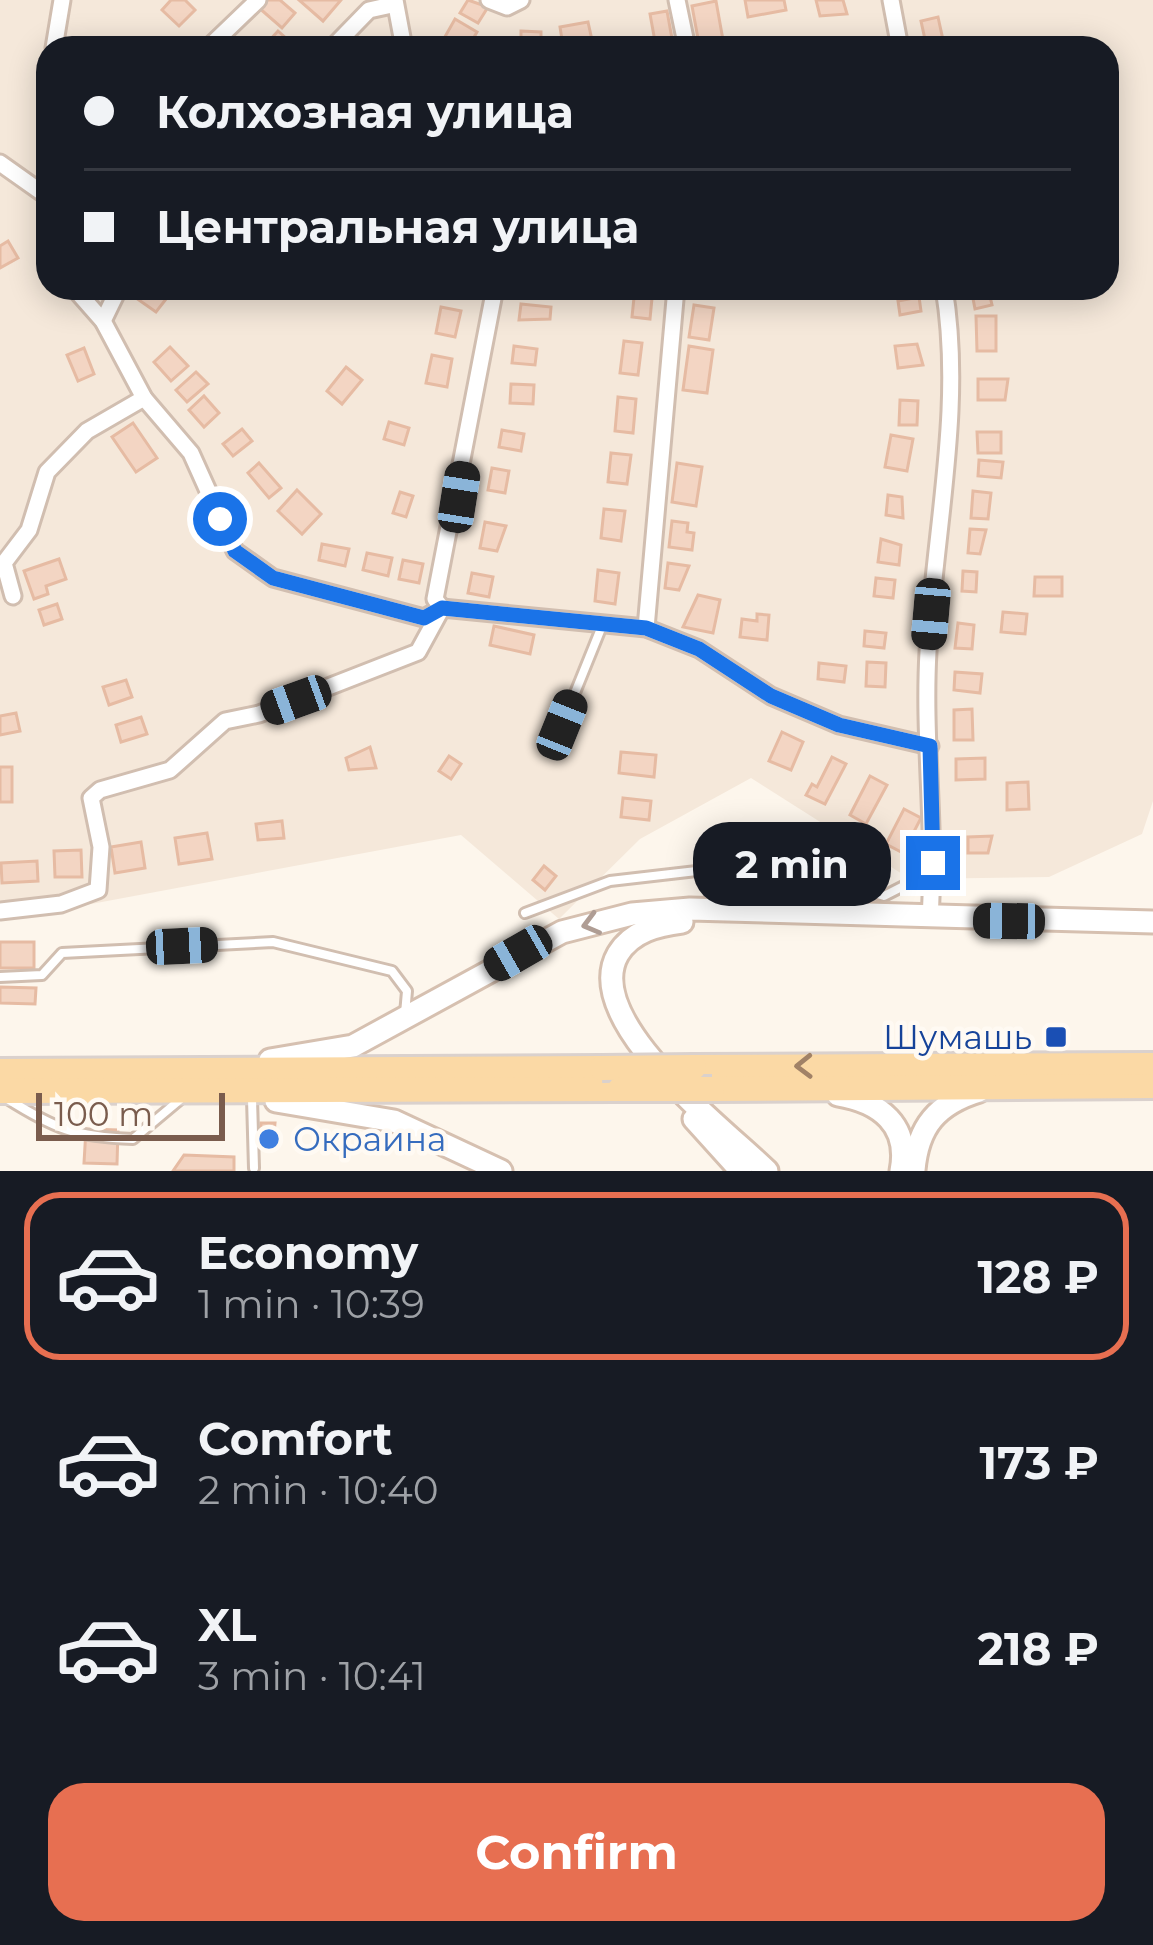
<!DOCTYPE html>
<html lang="en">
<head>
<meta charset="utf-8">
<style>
	body { margin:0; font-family:Montserrat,sans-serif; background:#242831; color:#f1f3f6; height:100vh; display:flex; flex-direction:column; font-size:45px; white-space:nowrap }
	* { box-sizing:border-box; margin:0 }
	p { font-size:39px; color:#9ea1a6 }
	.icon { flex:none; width:66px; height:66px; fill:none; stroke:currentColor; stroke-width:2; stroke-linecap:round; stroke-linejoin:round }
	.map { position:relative; height:1171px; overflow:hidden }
	.panel { display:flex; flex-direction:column; background:#171b24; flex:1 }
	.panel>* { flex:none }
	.hud { position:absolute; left:36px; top:36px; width:1083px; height:264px; border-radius:36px; box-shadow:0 6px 30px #0003; display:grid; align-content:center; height:264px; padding:0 48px; background:#171b24 }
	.scale { position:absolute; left:36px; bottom:30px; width:189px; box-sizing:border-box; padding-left:12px; border:6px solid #7a5c4d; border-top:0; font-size:33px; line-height:42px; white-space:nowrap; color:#7a5c4d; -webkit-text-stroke:9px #fffaf3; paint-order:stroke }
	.end { position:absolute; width:54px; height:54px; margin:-27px; border:15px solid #1a73e8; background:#fff; box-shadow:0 0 0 6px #fff }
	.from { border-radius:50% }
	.bubble { position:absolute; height:84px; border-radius:36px; background:#171b24; box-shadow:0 6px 30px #0003; font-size:39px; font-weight:700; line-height:84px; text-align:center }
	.car { position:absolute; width:36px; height:72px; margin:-36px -18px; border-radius:15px; box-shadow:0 0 9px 3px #0007; background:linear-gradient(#222 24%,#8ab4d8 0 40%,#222 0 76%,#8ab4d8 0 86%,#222 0) }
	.hud b { display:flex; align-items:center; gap:42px; height:114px; font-size:45px }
	.hud b+b { border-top:3px solid #363941 }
	.hud i { width:30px; height:30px; background:#f1f3f6 }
	ul { padding:21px 0 0; list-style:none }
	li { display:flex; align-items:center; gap:36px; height:168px; margin:0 24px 18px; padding:0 24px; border:6px solid transparent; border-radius:36px }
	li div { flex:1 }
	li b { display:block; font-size:45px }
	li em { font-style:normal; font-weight:700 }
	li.selected { border-color:#e76f51 }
	li>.icon { width:108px; height:108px; stroke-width:1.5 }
	.button { display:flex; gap:24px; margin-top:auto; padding:24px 48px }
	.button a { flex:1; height:138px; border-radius:36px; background:#e76f51; color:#fff; font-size:48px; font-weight:700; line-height:138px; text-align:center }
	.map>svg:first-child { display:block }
</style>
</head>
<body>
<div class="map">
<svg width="1153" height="1171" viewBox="0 0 1153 1171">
	<rect width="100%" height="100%" fill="#fdf6ec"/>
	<path fill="#f5e8da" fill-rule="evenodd" d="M0,0H1153V801L1142,834L1049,877L910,879L751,778L640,839L559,919L461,835L0,921ZM48,48H1107V288H48Z"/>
	<g fill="#f3d5c3" stroke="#e6bba3" stroke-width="3">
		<path d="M171,0H185L195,10L179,26L162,10Z"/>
		<path d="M264,0H280L295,13L282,28L258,7Z"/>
		<path d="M299,0H341L323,21Z"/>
		<path d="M468,0L488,7L478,23L460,13Z"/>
		<path d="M745,0H784L786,10L748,17Z"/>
		<path d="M816,0H843L847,14L820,16Z"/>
		<path d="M716,1L723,40L699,44L692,6Z"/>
		<path d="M667,11L673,44L656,47L650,14Z"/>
		<path d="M938,17L943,40L926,44L921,21Z"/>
		<path d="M455,19L477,32L470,44L463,39L451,48L442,42Z"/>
		<path d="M588,22L592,40L563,46L560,27Z"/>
		<path d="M278,31L296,47L295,48H274L268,42Z"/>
		<path d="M521,31L541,32V48H521Z"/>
		<path d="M8,241L18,258L0,268V246Z"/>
		<path d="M144,288L170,294L156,312L136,298Z"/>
		<path d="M635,288H653L650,319L632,317Z"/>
		<path d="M971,288H988L992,305L975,309Z"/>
		<path d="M919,297L921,311L900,315L898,301Z"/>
		<path d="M521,304L551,307L550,319L519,320Z"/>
		<path d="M694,305L714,308L709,340L689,337Z"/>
		<path d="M441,307L461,311L455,337L436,333Z"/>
		<path d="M976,316H996V351H977Z"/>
		<path d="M624,341L642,343L638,375L620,373Z"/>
		<path d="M917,344L923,365L898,368L895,346Z"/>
		<path d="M514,346L537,349L535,365L512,363Z"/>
		<path d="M689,346L713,350L707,393L683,390Z"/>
		<path d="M170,347L188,366L171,381L154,362Z"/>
		<path d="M84,348L94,374L78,381L67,355Z"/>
		<path d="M432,355L452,359L447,387L426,383Z"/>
		<path d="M346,367L362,380L342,404L327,391Z"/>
		<path d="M196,372L208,384L187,402L176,390Z"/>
		<path d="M978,379H1008L1005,400H978Z"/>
		<path d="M511,384L534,385L533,404L510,403Z"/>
		<path d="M204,396L219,413L204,427L189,410Z"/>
		<path d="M618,397L636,399L633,433L615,431Z"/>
		<path d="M900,400L918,401L917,425H899Z"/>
		<path d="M389,422L409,428L404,445L384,439Z"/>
		<path d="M133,423L157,458L136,472L112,437Z"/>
		<path d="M242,429L252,441L233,456L223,444Z"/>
		<path d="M502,430L524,434L521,451L499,447Z"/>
		<path d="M977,432H1001V453H978Z"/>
		<path d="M891,435L913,439L907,471L885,467Z"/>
		<path d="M611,453L631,455L627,484L608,482Z"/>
		<path d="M979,460L1003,462L1001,478L978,476Z"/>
		<path d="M259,463L281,488L269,498L248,473Z"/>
		<path d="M677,463L702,467L696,506L672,502Z"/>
		<path d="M492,468L509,471L505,493L488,490Z"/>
		<path d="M297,490L321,514L302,534L278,511Z"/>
		<path d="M973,491L991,493L988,519L971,518Z"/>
		<path d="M400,492L413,496L406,517L393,513Z"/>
		<path d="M888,495L902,497L903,518L886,515Z"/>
		<path d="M604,509L625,511L621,541L601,538Z"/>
		<path d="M672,521L688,523L687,532L694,533L692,550L669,547Z"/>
		<path d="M485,522L506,526L497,551L480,548Z"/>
		<path d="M970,529L986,530L980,554L968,553Z"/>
		<path d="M881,539L901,545L899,565L878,562Z"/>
		<path d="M322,544L349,549L345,566L319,560Z"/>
		<path d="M367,553L392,558L388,576L363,570Z"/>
		<path d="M59,559L66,579L46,586L48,594L34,599L24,571Z"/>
		<path d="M403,560L423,564L419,583L399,579Z"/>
		<path d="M668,563L689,566L679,590L665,588Z"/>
		<path d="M598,570L619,573L615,604L595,601Z"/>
		<path d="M963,571L977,572L976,592L962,591Z"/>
		<path d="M472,573L493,577L489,597L468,593Z"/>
		<path d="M1035,577H1062V596H1034Z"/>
		<path d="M876,578L895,580L893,598L874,596Z"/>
		<path d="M698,595L720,600L713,633L683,627Z"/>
		<path d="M57,604L62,619L44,625L39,610Z"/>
		<path d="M1003,612L1027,614L1025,634L1001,632Z"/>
		<path d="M757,614L769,615L767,640L740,637L742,619L757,621Z"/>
		<path d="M958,623L974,625L972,649L955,648Z"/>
		<path d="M494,626L534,635L530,654L490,645Z"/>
		<path d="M865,631L886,633L884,648L864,646Z"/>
		<path d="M867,662L886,663L885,687L866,686Z"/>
		<path d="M819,663L846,666L844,682L818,679Z"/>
		<path d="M955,672L982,674L980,693L954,690Z"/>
		<path d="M126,680L132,697L109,705L103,687Z"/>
		<path d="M972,709L973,740H954V710Z"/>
		<path d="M16,713L20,731L0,735V716Z"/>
		<path d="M141,717L147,734L121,742L116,725Z"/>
		<path d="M782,732L803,742L791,770L769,761Z"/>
		<path d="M370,747L376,768L349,770L346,758Z"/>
		<path d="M621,752L656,755L654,777L619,773Z"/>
		<path d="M449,756L461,764L451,779L439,771Z"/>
		<path d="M832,757L846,764L825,804L806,795L812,784L817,787Z"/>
		<path d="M985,758V779L956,780V759Z"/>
		<rect x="0" y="767" width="12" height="35"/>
		<path d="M870,776L887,785L866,824L850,815Z"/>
		<path d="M1028,782L1029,809L1007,810V783Z"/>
		<path d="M623,798L651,801L649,820L621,817Z"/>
		<path d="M904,809L921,818L903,853L886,844Z"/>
		<path d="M282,821L284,838L258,840L256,824Z"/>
		<path d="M207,833L212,859L179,864L175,838Z"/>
		<path d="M992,836L988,853H968V837Z"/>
		<path d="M141,842L145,868L115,873L111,847Z"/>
		<path d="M81,850L82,877H55L54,851Z"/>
		<path d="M37,861L38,881L2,883L1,863Z"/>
		<path d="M544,866L556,876L545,890L533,880Z"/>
		<rect x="0" y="942" width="34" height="26"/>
		<path d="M0,987L36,988L35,1004L0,1003Z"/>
		<path d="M261,1123H275L273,1145L260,1144Z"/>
		<path d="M86,1129L118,1130L117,1164L84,1163Z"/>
		<path d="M184,1155L234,1157V1171H173Z"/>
	</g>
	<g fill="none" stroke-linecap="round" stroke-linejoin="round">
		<defs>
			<g id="lane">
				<path d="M562,725L602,626"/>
				<path d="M525,913L610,881L714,869L787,867L884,896L931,872"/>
				<path d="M0,977L42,975L62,953L273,942L392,971L407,991L405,1014"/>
				<path d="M6,1098C55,1129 75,1137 133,1139L182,1098"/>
				<path d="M252,1099L254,1168"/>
			</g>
			<g id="street">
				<path d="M395,0L404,48"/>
				<path d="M489,0L507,7L521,0"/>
				<path d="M677,0L687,48"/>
				<path d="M891,0L900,48"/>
				<path d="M54,48L62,0"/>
				<path d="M208,48L258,0"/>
				<path d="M332,48L369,10L392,5"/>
				<path d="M48,117V193"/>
				<path d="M0,163L48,197"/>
				<path d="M74,288L103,321L144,398L191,453L235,551L273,578L424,618L442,608L646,628L699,649L771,696L839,725L930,746"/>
				<path d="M103,321L119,288"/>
				<path d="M13,596L4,563L29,530L47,472L87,431L144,398"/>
				<path d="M646,628L676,288"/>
				<path d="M0,911L61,904L98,890L101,847L91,798L100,790L170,770L225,721L259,714L418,652L442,608L435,599L495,288"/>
				<path d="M930,917C936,828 923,740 928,652C934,532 964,408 944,288"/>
			</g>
			<g id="secondary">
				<path d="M682,922C658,925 632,931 618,954C580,1020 724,1129 767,1171"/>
				<path d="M270,1060L353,1046L562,932L632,914L690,909L1153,922"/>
				<path d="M838,1095C880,1102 910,1125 901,1171"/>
				<path d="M276,1101L394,1121L501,1171"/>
				<path d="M694,1119L741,1171"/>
				<path d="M914,1170C918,1126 937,1104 979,1091"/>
			</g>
			<g id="primary">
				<path d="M694,1067L1153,1065"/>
				<path d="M0,1071L602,1068"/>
				<path d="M712,1089L1153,1086"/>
				<path d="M0,1091L620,1089"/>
			</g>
		</defs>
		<use href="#lane" stroke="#d1beb0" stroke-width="14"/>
		<use href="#street" stroke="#d1beb0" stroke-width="21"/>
		<use href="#secondary" stroke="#d6c0b0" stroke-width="27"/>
		<use href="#primary" stroke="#dad1cd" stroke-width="30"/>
		<use href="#lane" stroke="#fff" stroke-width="8"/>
		<use href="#street" stroke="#fff" stroke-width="15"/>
		<use href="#secondary" stroke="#fff" stroke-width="21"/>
		<use href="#primary" stroke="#fbd9a5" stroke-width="24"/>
		<defs>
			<g id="primary-bridge">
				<path d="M602,1068L694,1067"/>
				<path d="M620,1089H712"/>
			</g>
		</defs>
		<use href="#primary-bridge" stroke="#dad1cd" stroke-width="30" stroke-linecap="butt"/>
		<use href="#primary-bridge" stroke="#fbd9a5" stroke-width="24"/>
	</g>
	<defs><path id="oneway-chevron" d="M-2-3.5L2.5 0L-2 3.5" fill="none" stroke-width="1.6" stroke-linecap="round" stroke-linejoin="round" transform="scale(3)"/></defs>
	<use stroke="#af9d94" href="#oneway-chevron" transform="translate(591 924) rotate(165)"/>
	<use stroke="#a18267" href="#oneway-chevron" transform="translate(804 1066) rotate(179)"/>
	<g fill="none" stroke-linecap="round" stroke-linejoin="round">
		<path stroke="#1a73e8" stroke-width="15" d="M220,519L235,551L273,578L424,618L442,608L646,628L699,649L771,696L839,725L930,746L933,863"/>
	</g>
	<rect fill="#1a4fb4" stroke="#fffaf3" stroke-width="4.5" x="1044" y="1025" width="24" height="24" rx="6"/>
	<circle fill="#3f7fe0" stroke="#fffaf3" stroke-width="4.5" cx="269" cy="1139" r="12"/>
	<g text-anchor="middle" stroke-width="9" stroke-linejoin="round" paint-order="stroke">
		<g font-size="33" fill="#164399" stroke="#fffaf3" text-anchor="end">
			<text x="1032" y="1049">Шумашь</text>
		</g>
		<g font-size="33" fill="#366cbe" stroke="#fffaf3" text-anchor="start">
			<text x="293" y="1151">Окраина</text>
		</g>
	</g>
</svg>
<div class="scale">100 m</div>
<i class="end from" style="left:220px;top:519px"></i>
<i class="end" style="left:933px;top:863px"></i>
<div class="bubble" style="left:693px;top:822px;width:198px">2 min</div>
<i class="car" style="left:459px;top:497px;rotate:9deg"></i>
<i class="car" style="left:931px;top:614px;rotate:185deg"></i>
<i class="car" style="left:296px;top:700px;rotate:250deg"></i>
<i class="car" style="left:562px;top:725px;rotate:22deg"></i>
<i class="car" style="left:1009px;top:921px;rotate:271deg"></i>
<i class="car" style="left:182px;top:946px;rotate:87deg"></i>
<i class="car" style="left:518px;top:953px;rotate:240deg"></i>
<div class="hud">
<b><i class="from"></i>Колхозная улица</b>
<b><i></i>Центральная улица</b>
</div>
</div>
<section class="panel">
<ul>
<li class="selected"><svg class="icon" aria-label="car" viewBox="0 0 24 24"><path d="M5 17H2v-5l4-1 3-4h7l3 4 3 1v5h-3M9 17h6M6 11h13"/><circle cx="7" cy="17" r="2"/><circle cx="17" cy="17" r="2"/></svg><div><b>Economy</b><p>1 min · 10:39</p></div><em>128 ₽</em></li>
<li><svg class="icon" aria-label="car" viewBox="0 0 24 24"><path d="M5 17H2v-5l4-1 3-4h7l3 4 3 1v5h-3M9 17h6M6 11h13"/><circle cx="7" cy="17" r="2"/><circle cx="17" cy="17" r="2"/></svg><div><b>Comfort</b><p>2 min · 10:40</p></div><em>173 ₽</em></li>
<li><svg class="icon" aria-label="car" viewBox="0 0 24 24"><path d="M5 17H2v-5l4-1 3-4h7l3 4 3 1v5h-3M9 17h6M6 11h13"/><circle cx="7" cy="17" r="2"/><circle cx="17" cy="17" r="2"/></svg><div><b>XL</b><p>3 min · 10:41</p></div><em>218 ₽</em></li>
</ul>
<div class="button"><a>Confirm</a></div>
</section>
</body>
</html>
